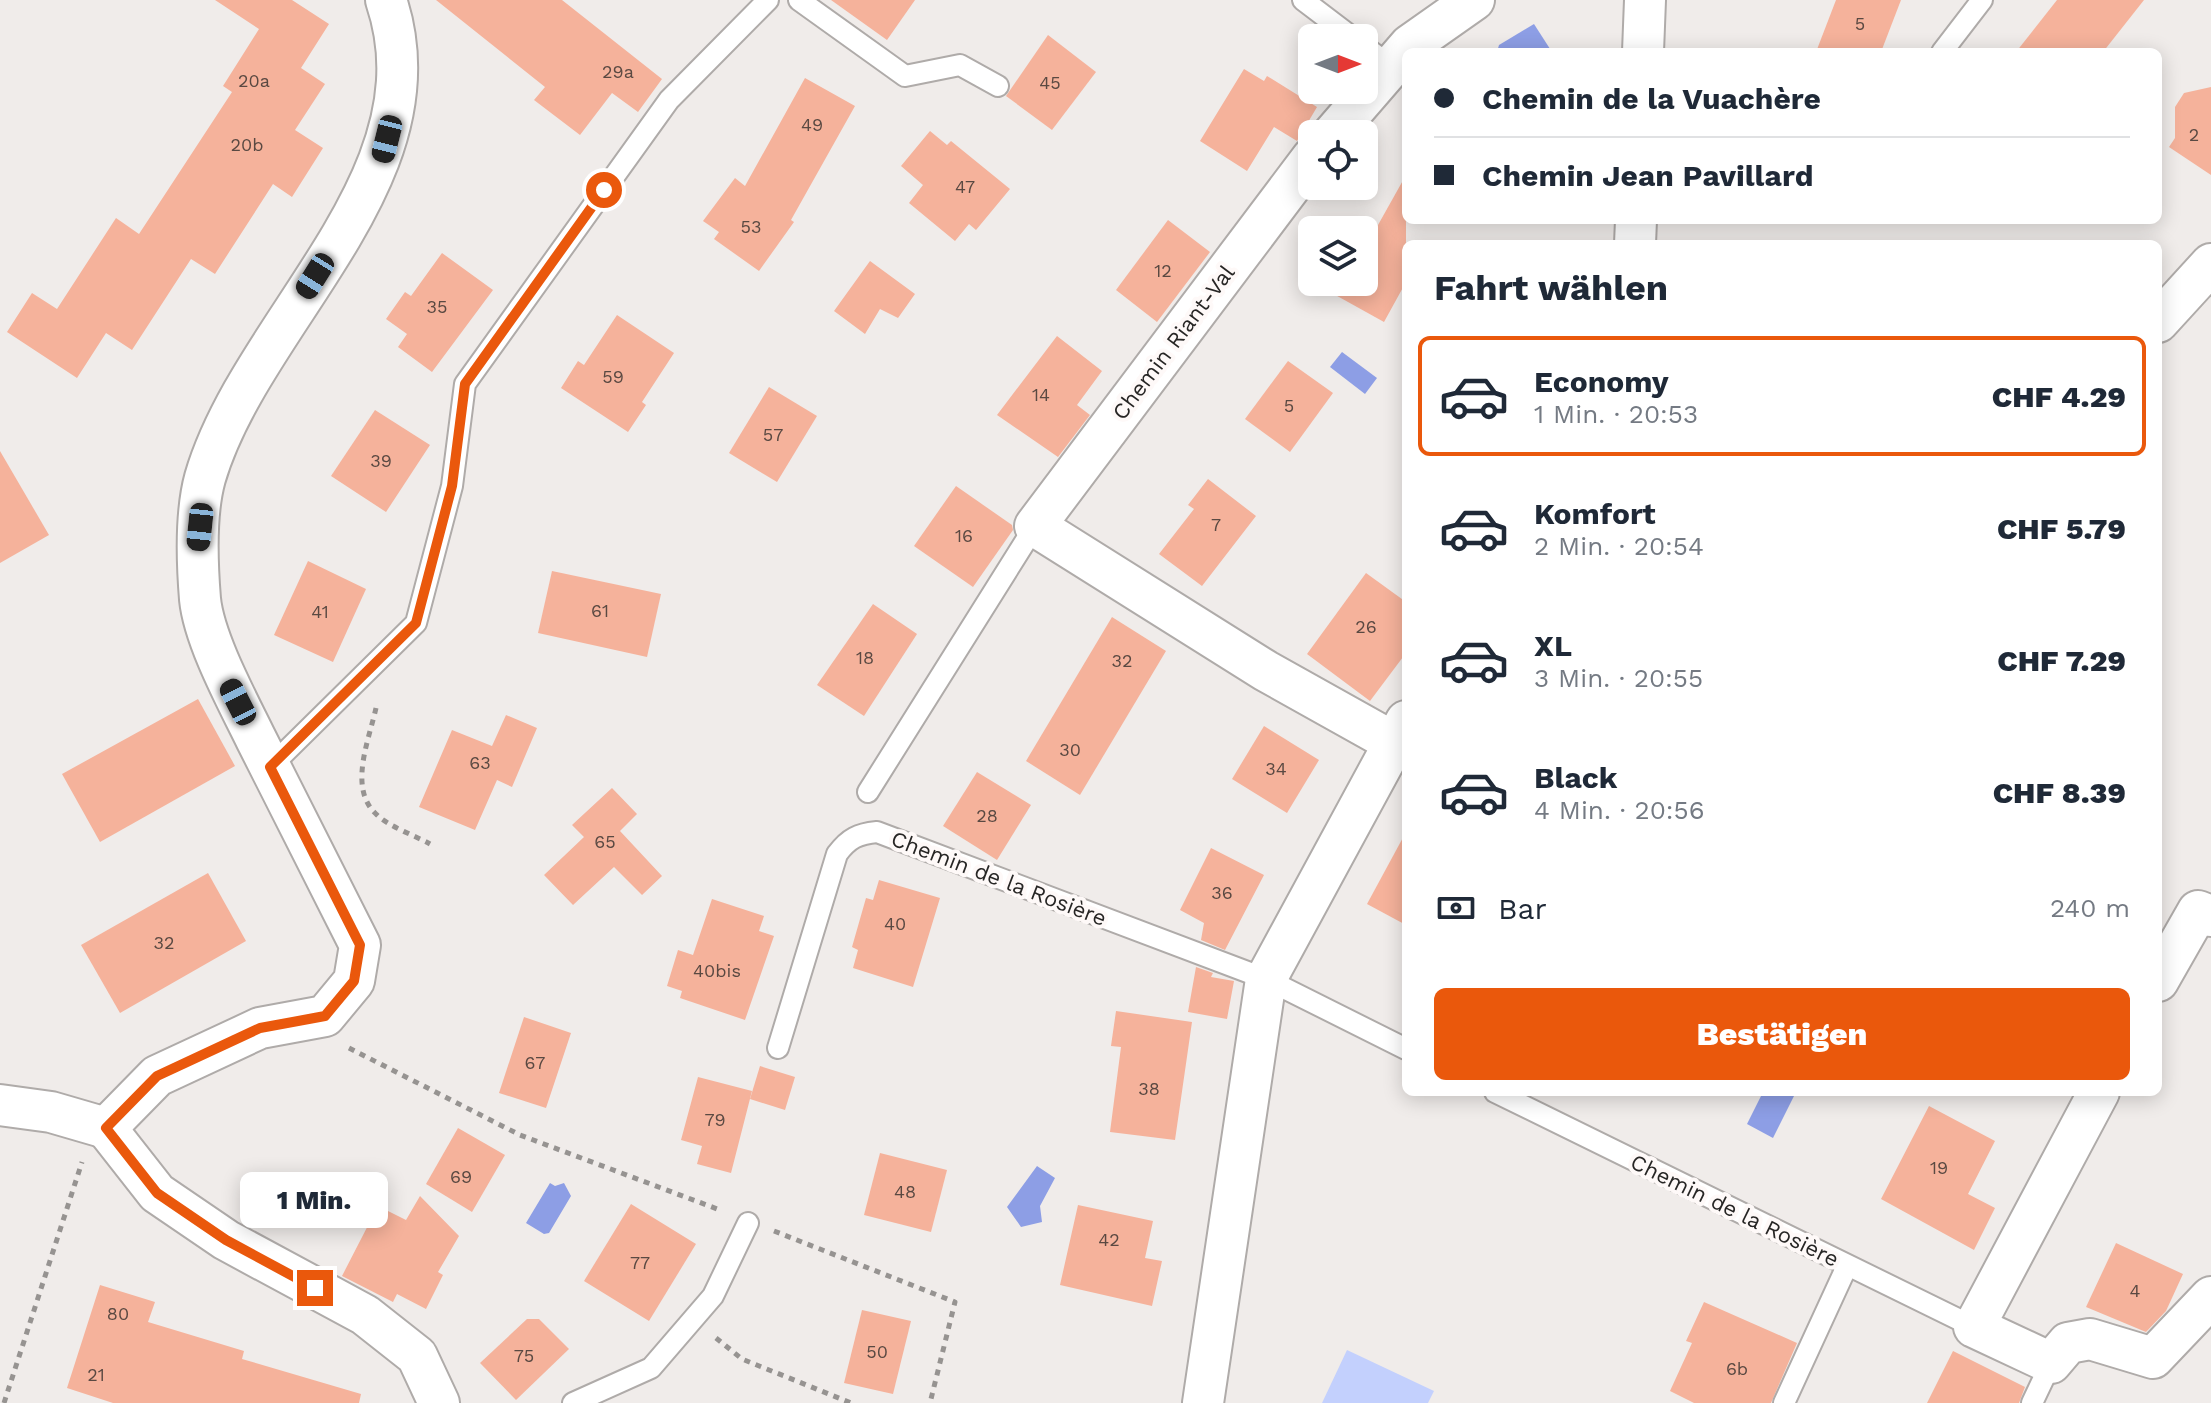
<!DOCTYPE html>
<html lang="de">
<head>
<meta charset="utf-8">
<style>
	body { margin:0; font-family:"Work Sans",sans-serif; background:#f2f2f3; color:#1f2937; height:100vh; display:flex; flex-direction:column; font-size:30px; white-space:nowrap }
	* { box-sizing:border-box; margin:0 }
	p { font-size:26px; color:#747a83 }
	.icon { flex:none; width:44px; height:44px; fill:none; stroke:currentColor; stroke-width:2; stroke-linecap:round; stroke-linejoin:round }
	.map { position:relative; flex:1; overflow:hidden }
	.details { position:absolute; left:1402px; top:240px; width:760px; height:856px; display:flex; flex-direction:column; background:#fff; border-radius:12px; box-shadow:0 4px 20px #0003 }
	.details>* { flex:none }
	.top-card { position:absolute; left:1402px; top:48px; width:760px; height:176px; border-radius:12px; box-shadow:0 4px 20px #0003; display:grid; align-content:center; height:176px; padding:0 32px; background:#fff }
	.needle { width:52px; rotate:90deg }
	.controls { position:absolute; left:1298px; top:24px; display:grid; gap:16px }
	.controls a { display:grid; place-items:center; width:80px; height:80px; border-radius:12px; background:#fff; box-shadow:0 4px 20px #0003; font-size:40px }
	.end { position:absolute; width:36px; height:36px; margin:-18px; border:10px solid #ea580c; background:#fff; box-shadow:0 0 0 4px #fff }
	.from { border-radius:50% }
	.bubble { position:absolute; height:56px; border-radius:12px; background:#fff; box-shadow:0 4px 20px #0003; font-size:26px; font-weight:800; line-height:56px; text-align:center }
	.car { position:absolute; width:24px; height:48px; margin:-24px -12px; border-radius:10px; box-shadow:0 0 6px 2px #0007; background:linear-gradient(#222 24%,#8ab4d8 0 40%,#222 0 76%,#8ab4d8 0 86%,#222 0) }
	.top-card b { display:flex; align-items:center; gap:28px; height:76px; font-size:30px }
	.top-card b+b { border-top:2px solid #e0e1e3 }
	.top-card i { width:20px; height:20px; background:#1f2937 }
	ul { padding:0; list-style:none }
	li { display:flex; align-items:center; gap:24px; height:120px; margin:0 16px 12px; padding:0 16px; border:4px solid transparent; border-radius:12px }
	li div { flex:1 }
	li b { display:block; font-size:30px }
	li em { font-style:normal; font-weight:800 }
	li.on { border-color:#ea580c }
	li>.icon { width:72px; height:72px; stroke-width:1.5 }
	h2 { padding:0 32px; font-size:36px; line-height:96px }
	.pay { display:flex; align-items:center; gap:20px; height:88px; padding:0 32px; font-size:30px }
	.pay p { margin-inline-start:auto }
	.action { display:flex; gap:16px; margin-top:auto; padding:16px 32px }
	.action a { flex:1; height:92px; border-radius:12px; background:#ea580c; color:#fff; font-size:32px; font-weight:800; line-height:92px; text-align:center }
	.map>svg:first-child { display:block }
</style>
</head>
<body>
<div class="map">
<svg width="2211" height="1403" viewBox="0 0 2211 1403">
	<rect width="100%" height="100%" fill="#f0ecea"/>
	<path fill="#c3d0fd" d="M1347,1350L1434,1391L1428,1403H1322Z"/>
	<g fill="#8d9ee5">
		<path d="M1534,24L1552,52H1497L1499,45Z"/>
		<path d="M1342,352L1377,378L1365,394L1330,367Z"/>
		<path d="M1763,1092H1796L1773,1138L1747,1124Z"/>
		<path d="M1037,1166L1055,1178L1040,1206L1042,1222L1021,1227L1007,1207Z"/>
		<path d="M550,1183L555,1186L564,1183L571,1196L549,1233L544,1234L526,1223Z"/>
	</g>
	<g fill="#f5b29b">
		<path d="M215,0H292L329,24L301,68L325,84L295,130L323,148L292,197L273,184L215,274L191,259L132,350L106,333L77,378L7,332L32,293L57,309L116,218L139,234L232,92L223,86L259,29Z"/>
		<path d="M436,0H562L662,79L638,112L612,93L580,135L534,100L545,87Z"/>
		<path d="M831,0H915L887,40Z"/>
		<path d="M1836,0H1901L1881,52H1816Z"/>
		<path d="M2057,0H2144L2103,52H2016Z"/>
		<path d="M1048,35L1096,72L1052,130L1006,96Z"/>
		<path d="M1244,69L1264,81L1267,76L1317,107L1297,141L1274,127L1247,171L1200,141Z"/>
		<path d="M805,78L855,106L791,220L794,222L759,271L714,239L719,232L703,221L735,178L745,186Z"/>
		<path d="M2211,87V175L2169,147L2175,138V107L2184,93Z"/>
		<path d="M930,131L947,145L951,141L1010,189L976,230L969,224L955,241L909,203L923,185L901,166Z"/>
		<path d="M1406,175V282L1384,322L1312,282H1364V250Z"/>
		<path d="M1168,220L1210,252L1157,322L1116,290Z"/>
		<path d="M442,253L493,290L432,372L398,347L407,334L386,319L405,292L411,296Z"/>
		<path d="M870,261L915,294L898,318L880,309L865,334L834,311Z"/>
		<path d="M617,315L674,353L642,402L646,405L628,432L561,388L578,361L584,365Z"/>
		<path d="M1057,336L1102,371L1077,405L1090,415L1058,457L997,415Z"/>
		<path d="M1288,361L1333,393L1290,452L1245,419Z"/>
		<path d="M769,387L817,416L777,482L729,453Z"/>
		<path d="M375,410L430,445L386,512L331,476Z"/>
		<path d="M0,451L49,535L0,563Z"/>
		<path d="M1208,479L1256,516L1202,586L1159,554L1194,509L1188,505Z"/>
		<path d="M956,486L1012,525L1013,530L973,587L914,546Z"/>
		<path d="M308,561L366,589L333,662L274,635Z"/>
		<path d="M552,571L661,594L647,657L538,633Z"/>
		<path d="M1366,573L1406,602V653L1370,701L1307,654Z"/>
		<path d="M873,604L917,634L864,716L817,685Z"/>
		<path d="M1112,617L1166,651L1080,795L1026,761Z"/>
		<path d="M198,699L235,766L100,842L62,774Z"/>
		<path d="M506,715L537,728L512,787L497,780L475,830L419,807L452,730L492,746Z"/>
		<path d="M1264,726L1319,760L1287,813L1232,779Z"/>
		<path d="M977,772L1031,805L997,860L943,826Z"/>
		<path d="M612,788L637,814L620,831L662,876L642,895L614,867L573,905L544,875L584,837L572,825Z"/>
		<path d="M1406,832V925L1367,904Z"/>
		<path d="M1211,848L1264,875L1225,950L1201,940L1204,923L1180,910Z"/>
		<path d="M208,873L246,941L120,1013L81,945Z"/>
		<path d="M879,880L940,898L913,987L853,968L858,950L852,947L866,898L873,900Z"/>
		<path d="M712,899L764,916L759,931L774,936L745,1020L680,998L682,991L667,986L678,950L693,955Z"/>
		<path d="M1196,967L1213,973L1211,977L1234,981L1227,1019L1188,1012Z"/>
		<path d="M1116,1011L1192,1022L1175,1140L1110,1132L1121,1047L1111,1046Z"/>
		<path d="M524,1017L571,1033L546,1108L499,1093Z"/>
		<path d="M760,1066L795,1077L785,1110L750,1099Z"/>
		<path d="M698,1077L752,1091L731,1173L697,1164L702,1146L681,1140Z"/>
		<path d="M1929,1106L1995,1141L1968,1194L1995,1208L1974,1250L1881,1199Z"/>
		<path d="M458,1128L505,1155L472,1212L426,1184Z"/>
		<path d="M880,1153L947,1170L931,1232L864,1215Z"/>
		<path d="M420,1196L459,1236L438,1272L443,1275L426,1309L397,1294L393,1302L342,1276L378,1206L406,1220Z"/>
		<path d="M631,1204L696,1244L649,1321L584,1281Z"/>
		<path d="M1078,1205L1153,1221L1145,1258L1162,1261L1152,1306L1060,1285Z"/>
		<path d="M2116,1243L2183,1274L2166,1311L2146,1332L2086,1307Z"/>
		<path d="M100,1285L155,1302L148,1322L244,1351L242,1359L361,1394L359,1403H113L67,1388Z"/>
		<path d="M1704,1302L1797,1343L1771,1403H1694L1670,1391L1692,1343L1686,1341Z"/>
		<path d="M862,1310L911,1321L893,1394L844,1383Z"/>
		<path d="M527,1319H539L569,1349L516,1400L480,1363Z"/>
		<path d="M1953,1351L2025,1387L2019,1403H1927Z"/>
	</g>
	<g fill="none" stroke-linecap="round" stroke-linejoin="round">
		<defs>
			<g id="service">
				<path d="M799,0L905,76L960,65L998,86"/>
				<path d="M1303,0L1353,38"/>
				<path d="M1364,46L1391,67"/>
				<path d="M1942,52L1982,0"/>
				<path d="M270,767L416,623L452,486L465,384L669,100L768,0"/>
				<path d="M868,792L1035,526"/>
				<path d="M778,1048L837,854C849,838 858,834 877,832L1266,979L1406,1049"/>
				<path d="M1495,1092L1974,1327"/>
				<path d="M573,1403L651,1368L713,1296L748,1223"/>
				<path d="M1784,1403L1847,1266"/>
				<path d="M2032,1403L2051,1363"/>
			</g>
			<g id="minor">
				<path d="M1643,52L1645,0"/>
				<path d="M1333,134L1410,45L1474,0"/>
				<path d="M1312,158L1035,526L1266,671L1393,742"/>
				<path d="M1635,244L1636,220"/>
				<path d="M2158,322L2211,264"/>
				<path d="M2158,981L2198,911L2211,916"/>
				<path d="M2099,1092L1974,1327L2051,1363L2068,1343L2090,1339L2153,1358L2211,1297"/>
				<path d="M0,1105L51,1112L106,1128"/>
				<path d="M106,1128L157,1076L260,1028L325,1016L354,981L360,945C325,877 291,808 256,739C238,702 204,640 200,599C197,562 195,514 205,478C251,320 446,177 386,0"/>
				<path d="M106,1128L157,1193L226,1240L365,1315L417,1356L439,1403"/>
				<path d="M1203,1403L1266,979L1406,721"/>
			</g>
		</defs>
		<use href="#service" stroke="#afaba9" stroke-width="24"/>
		<use href="#minor" stroke="#afaba9" stroke-width="44"/>
		<g stroke="#969391" stroke-width="5" stroke-dasharray="6 6" stroke-linecap="butt">
			<path d="M376,708C369,740 348,788 376,814C389,827 414,835 430,844"/>
			<path d="M349,1048L520,1135L720,1210"/>
			<path d="M774,1231L955,1302L930,1403"/>
			<path d="M716,1338L742,1359L851,1403"/>
			<path d="M4,1403L82,1162"/>
		</g>
		<use href="#service" stroke="#fff" stroke-width="20"/>
		<use href="#minor" stroke="#fff" stroke-width="40"/>
	</g>
	<g fill="none" stroke-linecap="round" stroke-linejoin="round">
		<path stroke="#ea580c" stroke-width="10" d="M315,1288L226,1240L157,1193L106,1128L157,1076L260,1028L325,1016L354,981L360,945L270,767L416,623L452,486L465,384L604,190"/>
	</g>
	<g text-anchor="middle" stroke-width="8" stroke-linejoin="round" paint-order="stroke">
		<g font-size="18" fill="#5a4942">
			<text x="1860" y="30">5</text>
			<text x="618" y="78">29a</text>
			<text x="254" y="87">20a</text>
			<text x="1050" y="89">45</text>
			<text x="812" y="131">49</text>
			<text x="2194" y="141">2</text>
			<text x="247" y="151">20b</text>
			<text x="965" y="193">47</text>
			<text x="751" y="233">53</text>
			<text x="1163" y="277">12</text>
			<text x="437" y="313">35</text>
			<text x="613" y="383">59</text>
			<text x="1041" y="401">14</text>
			<text x="1289" y="412">5</text>
			<text x="773" y="441">57</text>
			<text x="381" y="467">39</text>
			<text x="1216" y="531">7</text>
			<text x="964" y="542">16</text>
			<text x="600" y="617">61</text>
			<text x="320" y="618">41</text>
			<text x="1366" y="633">26</text>
			<text x="865" y="664">18</text>
			<text x="1122" y="667">32</text>
			<text x="1070" y="756">30</text>
			<text x="480" y="769">63</text>
			<text x="1276" y="775">34</text>
			<text x="987" y="822">28</text>
			<text x="605" y="848">65</text>
			<text x="1222" y="899">36</text>
			<text x="895" y="930">40</text>
			<text x="164" y="949">32</text>
			<text x="717" y="977">40bis</text>
			<text x="535" y="1069">67</text>
			<text x="1149" y="1095">38</text>
			<text x="715" y="1126">79</text>
			<text x="1939" y="1174">19</text>
			<text x="461" y="1183">69</text>
			<text x="905" y="1198">48</text>
			<text x="1109" y="1246">42</text>
			<text x="640" y="1269">77</text>
			<text x="2135" y="1297">4</text>
			<text x="118" y="1320">80</text>
			<text x="877" y="1358">50</text>
			<text x="524" y="1362">75</text>
			<text x="1737" y="1375">6b</text>
			<text x="96" y="1381">21</text>
		</g>
		<g font-size="22" fill="#272625" stroke="#fef9f8">
			<text transform="translate(1173 342) rotate(-53)" y="8">Chemin Riant-Val</text>
			<text transform="translate(999 878) rotate(21)" y="8">Chemin de la Rosière</text>
			<text transform="translate(1735 1210) rotate(26)" y="8">Chemin de la Rosière</text>
		</g>
	</g>
</svg>
<div class="controls">
<a><svg class="needle" viewBox="-14 -14 28 28"><path d="M0-13l5 13h-10z" fill="#e53935"/><path d="M0 13l5-13h-10z" fill="#747a83"/></svg></a>
<a><svg class="icon" aria-label="locate" viewBox="0 0 24 24"><circle cx="12" cy="12" r="6"/><path d="M12 2v4M12 18v4M2 12h4M18 12h4"/></svg></a>
<a><svg class="icon" aria-label="layers" viewBox="0 0 24 24"><path d="M12 4l9 5-9 5-9-5zM3 14l9 5 9-5"/></svg></a>
</div>
<i class="end from" style="left:604px;top:190px"></i>
<i class="end" style="left:315px;top:1288px"></i>
<div class="bubble" style="left:240px;top:1172px;width:148px">1 Min.</div>
<i class="car" style="left:387px;top:139px;rotate:194deg"></i>
<i class="car" style="left:315px;top:276px;rotate:212deg"></i>
<i class="car" style="left:200px;top:527px;rotate:186deg"></i>
<i class="car" style="left:238px;top:702px;rotate:333deg"></i>
<div class="top-card">
<b><i class="from"></i>Chemin de la Vuachère</b>
<b><i></i>Chemin Jean Pavillard</b>
</div>
<section class="details">
<h2>Fahrt wählen</h2>
<ul>
<li class="on"><svg class="icon" aria-label="car" viewBox="0 0 24 24"><path d="M5 17H2v-5l4-1 3-4h7l3 4 3 1v5h-3M9 17h6M6 11h13"/><circle cx="7" cy="17" r="2"/><circle cx="17" cy="17" r="2"/></svg><div><b>Economy</b><p>1 Min. · 20:53</p></div><em>CHF 4.29</em></li>
<li><svg class="icon" aria-label="car" viewBox="0 0 24 24"><path d="M5 17H2v-5l4-1 3-4h7l3 4 3 1v5h-3M9 17h6M6 11h13"/><circle cx="7" cy="17" r="2"/><circle cx="17" cy="17" r="2"/></svg><div><b>Komfort</b><p>2 Min. · 20:54</p></div><em>CHF 5.79</em></li>
<li><svg class="icon" aria-label="car" viewBox="0 0 24 24"><path d="M5 17H2v-5l4-1 3-4h7l3 4 3 1v5h-3M9 17h6M6 11h13"/><circle cx="7" cy="17" r="2"/><circle cx="17" cy="17" r="2"/></svg><div><b>XL</b><p>3 Min. · 20:55</p></div><em>CHF 7.29</em></li>
<li><svg class="icon" aria-label="car" viewBox="0 0 24 24"><path d="M5 17H2v-5l4-1 3-4h7l3 4 3 1v5h-3M9 17h6M6 11h13"/><circle cx="7" cy="17" r="2"/><circle cx="17" cy="17" r="2"/></svg><div><b>Black</b><p>4 Min. · 20:56</p></div><em>CHF 8.39</em></li>
</ul>
<div class="pay"><svg class="icon" aria-label="cash" viewBox="0 0 24 24"><path d="M3 7h18v10H3z"/><circle cx="12" cy="12" r="2"/></svg>Bar<p>240 m</p></div>
<div class="action"><a>Bestätigen</a></div>
</section>
</div>
</body>
</html>
